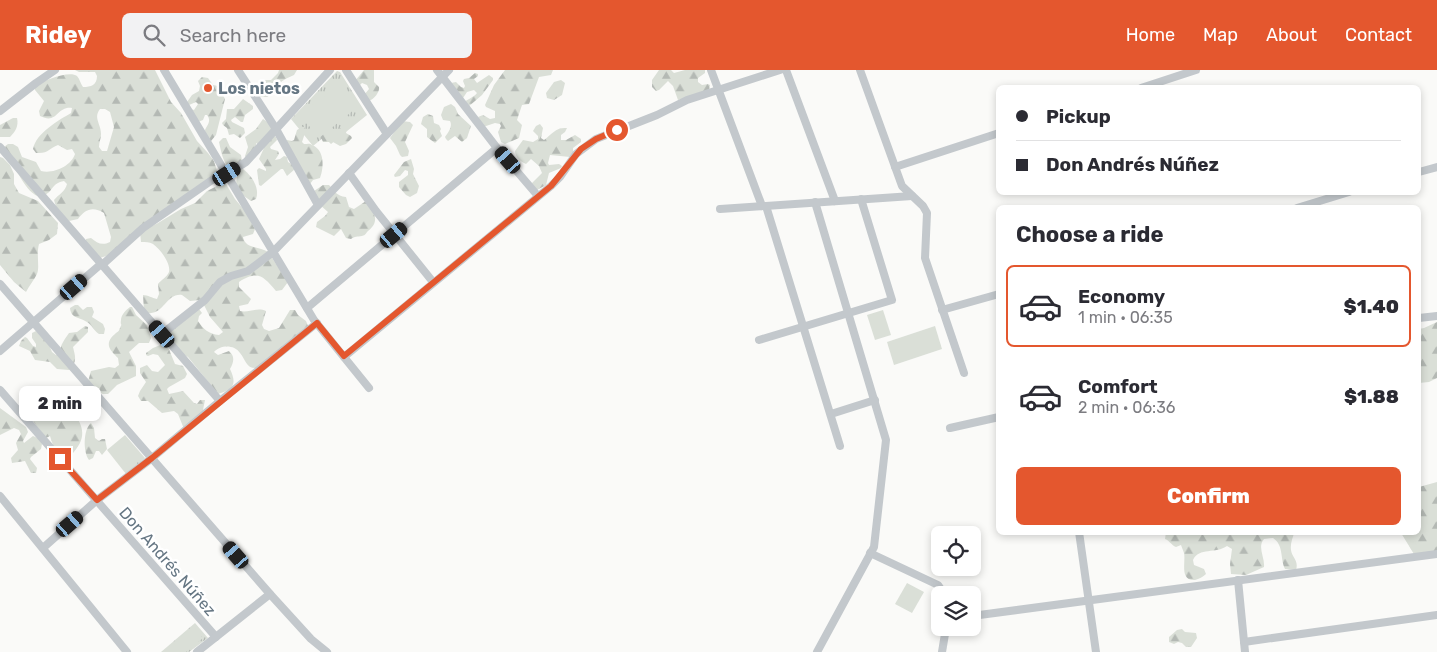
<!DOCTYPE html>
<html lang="en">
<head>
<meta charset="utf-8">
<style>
	body { margin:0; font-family:Rubik,sans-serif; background:#f2f2f3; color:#2b2b33; height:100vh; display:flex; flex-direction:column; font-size:19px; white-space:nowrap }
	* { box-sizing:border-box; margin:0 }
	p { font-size:16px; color:#7c7c81 }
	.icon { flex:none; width:28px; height:28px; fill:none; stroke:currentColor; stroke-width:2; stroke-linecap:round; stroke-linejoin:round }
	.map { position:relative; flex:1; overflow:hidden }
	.drawer { position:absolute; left:996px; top:135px; width:425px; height:330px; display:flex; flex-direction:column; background:#fff; border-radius:8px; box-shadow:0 2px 8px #0003 }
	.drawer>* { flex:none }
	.hud { position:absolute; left:996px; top:15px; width:425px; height:110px; border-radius:8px; box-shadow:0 2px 8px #0003; display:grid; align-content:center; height:110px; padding:0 20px; background:#fff }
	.buttons { position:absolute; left:931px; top:456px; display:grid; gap:10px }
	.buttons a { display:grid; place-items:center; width:50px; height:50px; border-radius:8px; background:#fff; box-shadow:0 2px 8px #0003; font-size:25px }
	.end { position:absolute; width:22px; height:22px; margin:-11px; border:6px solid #e4572e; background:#fff; box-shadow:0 0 0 2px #fff }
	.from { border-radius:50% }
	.bubble { position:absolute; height:35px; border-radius:8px; background:#fff; box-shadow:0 2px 8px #0003; font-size:16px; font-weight:800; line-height:35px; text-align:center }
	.car { position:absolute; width:15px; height:30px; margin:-15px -8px; border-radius:6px; box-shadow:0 0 4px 1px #0007; background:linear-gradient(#222 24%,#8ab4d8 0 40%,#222 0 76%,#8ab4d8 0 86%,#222 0) }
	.hud b { display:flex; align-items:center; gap:18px; height:48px; font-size:19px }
	.hud b+b { border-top:1px solid #e1e1e2 }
	.hud i { width:12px; height:12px; background:#2b2b33 }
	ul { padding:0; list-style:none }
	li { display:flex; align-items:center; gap:15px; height:82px; margin:0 10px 8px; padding:0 10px; border:2px solid transparent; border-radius:8px }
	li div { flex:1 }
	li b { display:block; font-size:19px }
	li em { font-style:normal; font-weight:800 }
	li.current { border-color:#e4572e }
	li>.icon { width:45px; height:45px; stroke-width:1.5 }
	h2 { padding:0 20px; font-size:22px; line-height:60px }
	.action { display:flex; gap:10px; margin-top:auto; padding:10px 20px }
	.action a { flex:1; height:58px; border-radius:8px; background:#e4572e; color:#fff; font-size:20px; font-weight:800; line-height:58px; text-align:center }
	header { display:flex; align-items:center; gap:30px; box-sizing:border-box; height:70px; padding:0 25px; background:#e4572e; color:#fff }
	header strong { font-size:24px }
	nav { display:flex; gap:28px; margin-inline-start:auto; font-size:18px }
	.search { width:350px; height:45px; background:#f2f2f3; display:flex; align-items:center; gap:12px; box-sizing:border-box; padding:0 18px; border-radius:8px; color:#7c7c81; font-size:19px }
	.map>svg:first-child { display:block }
</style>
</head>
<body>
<header>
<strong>Ridey</strong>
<div class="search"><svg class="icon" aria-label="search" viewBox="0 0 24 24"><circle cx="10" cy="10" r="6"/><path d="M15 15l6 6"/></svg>Search here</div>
<nav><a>Home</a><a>Map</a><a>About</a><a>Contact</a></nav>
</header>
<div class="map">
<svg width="1437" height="582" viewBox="0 0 1437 582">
	<defs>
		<pattern id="grass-tufts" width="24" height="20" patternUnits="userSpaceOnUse" patternTransform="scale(1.25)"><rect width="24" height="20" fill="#dadfd7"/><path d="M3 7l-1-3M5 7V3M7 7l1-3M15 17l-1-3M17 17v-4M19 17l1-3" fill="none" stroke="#b4b9b4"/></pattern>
		<pattern id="forest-firs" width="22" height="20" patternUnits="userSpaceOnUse" patternTransform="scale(1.25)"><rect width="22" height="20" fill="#dadfd7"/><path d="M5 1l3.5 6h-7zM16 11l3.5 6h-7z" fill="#b4b9b4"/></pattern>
	</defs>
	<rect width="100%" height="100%" fill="#fafaf8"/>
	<g fill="url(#grass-tufts)">
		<path d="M337,1L340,2L367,45L331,74L324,67L313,76L291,49Z"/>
		<path d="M125,365L145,388L126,404L107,380Z"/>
		<path d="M195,553L208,568L189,582H161Z"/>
	</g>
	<g fill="url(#forest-firs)" fill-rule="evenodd">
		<path d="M75,0H155L171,32L181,43L197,71L208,83L214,91L217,101L215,107L115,183L100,188L86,175V169L91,168C97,173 102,176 110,172L111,167L104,143C93,136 85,139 78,149L69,151L57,140L54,130C59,124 65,122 67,114L64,111C52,113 53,121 45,125C42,126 37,127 34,124C24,118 10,88 4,77L8,74H13L18,77L22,87L36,92L41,101C54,104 71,96 75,84L72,79L67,80L58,75C49,78 49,84 36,83L33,79C36,63 59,50 71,43L72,38C56,36 58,55 40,46L39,41L44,31L35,20V15C44,11 69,0 77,6C80,9 80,13 83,17C91,17 97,15 97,6L95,2H79ZM100,39H105L110,42L114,57L107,81H102L99,77C99,72 101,69 101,64C101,54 93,48 100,39Z"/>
		<path d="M279,0H297L294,5C284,9 273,16 268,27H260L259,26L263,19L261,10H271L278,3Z"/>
		<path d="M364,0H374V12L379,17C380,22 374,29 369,31L364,25L369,19L367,15L362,13L360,15L355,11Z"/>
		<path d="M505,0H553L551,5L539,7L529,34L522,35L517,50L522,55L519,68L505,74L501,72L498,62L501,56L500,54L495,53L483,57L478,47L483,45L490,49L495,48V41L486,37L485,35L494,15Z"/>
		<path d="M659,0H671L674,3L685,0H705V3L698,8V12L702,15L708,14L710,15L709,21L678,30L673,16L668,11L659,20L656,21L652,17V10Z"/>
		<path d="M475,3L478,4V6L474,9L477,13L489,5L493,8V10L482,25L468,37L464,32C468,29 474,27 477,23L474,20L467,22L463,28L451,13L456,12L461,17L464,18L465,16L463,11L464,9L469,8Z"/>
		<path d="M202,7L208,8L213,15L218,16L225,29L216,65L211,71H206L205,60C207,55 212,51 207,45H205L203,50L198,52L191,39L194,40L198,34L196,32L189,35L187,32L192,25L199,21L200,16L198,11Z"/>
		<path d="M561,10L565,13L562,25L554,30L547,28L546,23L554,12Z"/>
		<path d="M243,29L253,36V39L245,45L243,52H241L235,47L231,50L232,52L244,58L245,63L240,68L234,64L229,65L227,58L223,55L222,53L226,49L227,39H234Z"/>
		<path d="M451,34L455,37L458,44L471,56L467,68L462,72L455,66L448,71L446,69L445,67C448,63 453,56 450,51L443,50L441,45L444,37Z"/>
		<path d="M428,44L433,46L434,53L439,55L441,59L440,61L442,66L435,73L427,67V59L421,54L423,47Z"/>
		<path d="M13,48H17C19,56 15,62 10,67H0V55Z"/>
		<path d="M263,49L272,55V65L276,67L277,70L270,77L271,79L278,81L279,84L275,90L280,89L284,86L287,87L288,92L293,95L295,99L287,106L283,99H281L261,116L259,115L257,100L259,98L266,101V99L259,89L264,78L256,73V77L246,88L245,86L248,77L245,67L256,59Z"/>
		<path d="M402,51L410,52L413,55L405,72L409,81L408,86L402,87L400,85L396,76L390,68Z"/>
		<path d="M540,54L543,58L541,68L544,70C552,64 556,57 567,58L565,62L561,65V70H566L575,65L581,69V72L573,78V83L570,87L550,85L548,93L549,95L559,94L562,96L561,98L549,103L546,115L537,120L531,114L542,103L539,96L531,89L526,94C521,92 515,87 515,81L523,70L533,72L538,69V66L533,61L536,56Z"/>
		<path d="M344,55L347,58L346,63L351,66L352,68L346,74L340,76L333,72H323L320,65L327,61L334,64Z"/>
		<path d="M302,57H304L306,60L302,72L304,74C307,74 310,73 312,75C325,80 324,98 320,108L313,110L310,114L285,72L287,70L292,71L294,70L297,60Z"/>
		<path d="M223,68H226L230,77L241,85L242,91L230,99C223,93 221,81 219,72Z"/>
		<path d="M0,87L3,88L10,95L14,104V114L19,123L38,131L58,153L57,164L49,170L39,174C36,186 40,196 37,204C34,210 29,216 26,222L14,212L0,195Z"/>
		<path d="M411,89L414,99L413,104L419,116L417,123L410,127L406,125L399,117V112L408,105V101L405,100L400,106L395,107L394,105L404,92Z"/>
		<path d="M243,99C252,106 260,118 256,129L251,131L241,124L236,114L238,101Z"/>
		<path d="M221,114H226L235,129L245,141L255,159L253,164L243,167C245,179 259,176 268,182L288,212L282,220L276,221C263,206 258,200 239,212V217L251,229L248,234L239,236L240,241C249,243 257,237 266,241L262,255L264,259L269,261L279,258L290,240H295L298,245L306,251L308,256L257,298C246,299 246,290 240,283C234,274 220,275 214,282L218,285L229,281C235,286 234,292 230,299C237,314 234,319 218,324L188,287L179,282L168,267L170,262L199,239L202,243L199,246L198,251C203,259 209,264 219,265L223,262L210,247L203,233L200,230L190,231L182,225C166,223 164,245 148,243L144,241L143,225C148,225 152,228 157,229L159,224L158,214C161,210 167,207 169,202C171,193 160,179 153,174C149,172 146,172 141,172L140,162L158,153L181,139L195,133L207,121Z"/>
		<path d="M323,115H329C335,121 336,126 346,127L349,137L354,139L366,131C374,142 381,151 368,161C365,164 366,165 362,166C357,167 355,166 351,169L346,168L341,159L334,166L316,157L317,152L325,146L328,142L320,135L314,121Z"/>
		<path d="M75,235H78L83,240L87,237H92L94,242L92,247L103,254L105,259L104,264H99C94,261 92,255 87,252C80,247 71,249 70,238Z"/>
		<path d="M130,237H132L136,245L147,255L151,268L149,273H139L129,282L136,296V306L117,315L108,324H103L96,321L87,326L82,325V320L87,315L91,301L109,297L115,298L119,295L118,288C111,281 103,274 115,264C118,261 118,263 120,258C123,252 120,257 121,250C121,245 126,240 130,237Z"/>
		<path d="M1437,252V308L1429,312L1419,313V259L1424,258Z"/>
		<path d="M85,256L88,257V262L73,277C75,286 78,292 69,300L57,299L50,292L35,290L30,281L19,276L21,271L25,267L27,268L33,276L36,277V274L32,268V263L36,261L48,272L52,282L56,285L60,282C60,275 65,269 69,263L77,262Z"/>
		<path d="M163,274L168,277L175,294L183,296L187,304L185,308L169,317L167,319L169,324L183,321L194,333L197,334L200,330H205L202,345L184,359L178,344L174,341L162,343L148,331H141L138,326L140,321L146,312L140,303V298L147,295L152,301L158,302L165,295L158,285L153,284L148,286L146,285V283L153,278Z"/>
		<path d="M56,321L63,336L60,343L62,348L66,349L68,345L74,343C89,364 82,374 66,391L53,375L50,366L46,368L32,350L31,345L38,334L48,331L54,322Z"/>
		<path d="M0,338L26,357L28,362L23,371L24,373L33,366L40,369L42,374L41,379L31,387L30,389L37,398L36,403H31L25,391L12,393L11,388L18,380L16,373L21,364L19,360L14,358L0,365Z"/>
		<path d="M91,353L94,358L95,368L99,371L102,369H105L107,379L102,385L99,381H96L93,388L89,390C83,382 83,360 91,353Z"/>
		<path d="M1437,412V481L1414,484L1401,463L1419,462V417Z"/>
		<path d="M1166,462L1294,463C1293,468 1290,473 1291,480C1292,488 1299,490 1296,500L1285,499C1280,489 1284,475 1273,468L1264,469C1257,477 1265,487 1264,497L1246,505L1231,504L1230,494L1232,479L1227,476C1216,484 1199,477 1193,490L1194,495L1204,499L1206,504C1203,507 1199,509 1195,510C1179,511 1186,492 1184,483C1183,480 1182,478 1181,475L1176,477C1171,475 1170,471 1165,469Z"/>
		<path d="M1182,559L1185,562L1196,563L1197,568L1191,577H1186L1182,573L1178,572L1174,574L1169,572V567L1177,560Z"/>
	</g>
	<g fill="#dadfd7">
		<path d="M337,16L355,39L319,68L300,45Z"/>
		<path d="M883,240L891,265L875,270L867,245Z"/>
		<path d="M935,256L942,279L894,295L887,272Z"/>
		<path d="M125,367L142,388L130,398L113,377Z"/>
		<path d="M907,513L924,522L912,543L895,534Z"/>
		<path d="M193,556L203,568L186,582H181L173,573Z"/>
	</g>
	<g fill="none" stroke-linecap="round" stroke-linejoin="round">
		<g stroke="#c3c8cc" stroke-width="8">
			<path d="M164,0L314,250L369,318"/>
			<path d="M238,0L276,59L318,135"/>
			<path d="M346,0L387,64"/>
			<path d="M437,0L497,78L538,126"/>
			<path d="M711,0L762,136"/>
			<path d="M786,0L835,131"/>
			<path d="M860,0L902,116L923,136L927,143L925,188L964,303"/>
			<path d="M1141,18L1196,0"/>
			<path d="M0,41L36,13L55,0"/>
			<path d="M0,77L220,331"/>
			<path d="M895,97L999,63"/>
			<path d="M1419,102L1437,97"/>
			<path d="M349,103L376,141L433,212"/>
			<path d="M227,104L246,92L330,0"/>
			<path d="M815,132L886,370L874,477L817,582"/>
			<path d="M766,136L840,376"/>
			<path d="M1297,138L1349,122"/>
			<path d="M720,139L912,126"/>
			<path d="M102,195L143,158L225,101"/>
			<path d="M0,214L270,524L311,569L327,582"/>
			<path d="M307,238L497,78"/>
			<path d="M942,240L999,224"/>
			<path d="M1419,248L1437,246"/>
			<path d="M162,264L205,230L220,212L231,206L248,201L273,182L449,0"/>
			<path d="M759,270L892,230L861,129"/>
			<path d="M0,281L101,194"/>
			<path d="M344,287L551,116L560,107L576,84L596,69L657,45L687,30L780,0"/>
			<path d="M0,320L216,567"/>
			<path d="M831,344L875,330"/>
			<path d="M950,358L999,347"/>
			<path d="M0,426L127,582"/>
			<path d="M1079,462L1096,582"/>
			<path d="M43,478L97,430L152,388L220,331L317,253"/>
			<path d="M870,483L938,515L945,525"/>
			<path d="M1238,510L1245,582"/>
			<path d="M972,546L1437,484"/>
			<path d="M1244,572L1437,545"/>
			<path d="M197,582L270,524"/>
			<path d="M942,582L946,558"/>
		</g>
	</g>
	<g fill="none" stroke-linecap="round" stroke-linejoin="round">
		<path stroke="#e4572e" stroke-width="6" d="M60,389L97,430L152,388L317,253L344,286L551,116L581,79L596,69L617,60"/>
	</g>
	<circle fill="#e4572e" stroke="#fff" stroke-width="2" cx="208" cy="18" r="5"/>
	<g text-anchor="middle" stroke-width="5" stroke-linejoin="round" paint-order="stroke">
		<g font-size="16" font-weight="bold" fill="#657683" stroke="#fff" text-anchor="start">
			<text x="218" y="24">Los nietos</text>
		</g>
		<g font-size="16" fill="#657683" stroke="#fff">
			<text transform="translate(168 491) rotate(49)" y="6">Don Andrés Núñez</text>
		</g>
	</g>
</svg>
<div class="buttons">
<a><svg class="icon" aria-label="locate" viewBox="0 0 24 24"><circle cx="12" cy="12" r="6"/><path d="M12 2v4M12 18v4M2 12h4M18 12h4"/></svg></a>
<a><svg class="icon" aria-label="layers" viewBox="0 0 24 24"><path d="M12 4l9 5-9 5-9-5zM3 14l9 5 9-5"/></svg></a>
</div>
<i class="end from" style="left:617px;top:60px"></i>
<i class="end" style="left:60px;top:389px"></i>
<div class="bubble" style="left:19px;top:316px;width:82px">2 min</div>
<i class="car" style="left:508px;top:90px;rotate:319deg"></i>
<i class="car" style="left:227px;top:104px;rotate:57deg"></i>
<i class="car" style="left:394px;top:165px;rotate:50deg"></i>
<i class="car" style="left:74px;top:217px;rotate:49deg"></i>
<i class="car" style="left:162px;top:264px;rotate:319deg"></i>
<i class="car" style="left:70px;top:454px;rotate:49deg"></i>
<i class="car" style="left:236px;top:485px;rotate:319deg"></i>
<div class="hud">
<b><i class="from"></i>Pickup</b>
<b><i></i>Don Andrés Núñez</b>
</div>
<section class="drawer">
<h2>Choose a ride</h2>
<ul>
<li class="current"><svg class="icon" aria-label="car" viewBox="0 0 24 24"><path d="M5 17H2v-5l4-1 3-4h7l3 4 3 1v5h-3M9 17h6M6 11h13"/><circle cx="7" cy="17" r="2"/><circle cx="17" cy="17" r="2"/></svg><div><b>Economy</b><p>1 min · 06:35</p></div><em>$1.40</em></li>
<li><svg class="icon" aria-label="car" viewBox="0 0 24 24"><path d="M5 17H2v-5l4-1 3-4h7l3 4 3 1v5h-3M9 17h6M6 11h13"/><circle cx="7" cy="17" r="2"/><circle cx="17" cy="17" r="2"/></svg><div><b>Comfort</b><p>2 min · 06:36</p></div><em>$1.88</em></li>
</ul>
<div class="action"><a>Confirm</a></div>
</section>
</div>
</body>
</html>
